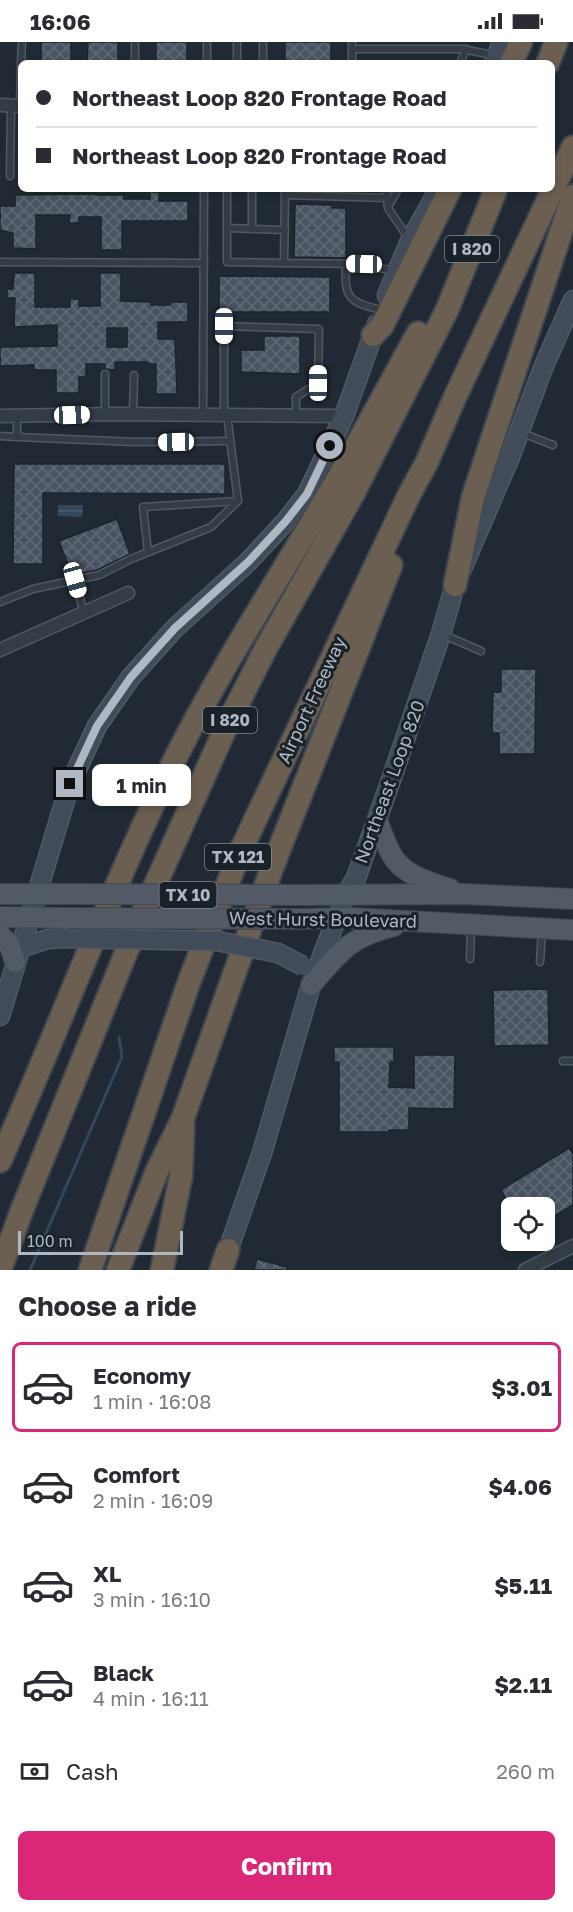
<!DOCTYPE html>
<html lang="en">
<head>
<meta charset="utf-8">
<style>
	body { margin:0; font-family:"Golos Text",sans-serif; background:#f7f7f7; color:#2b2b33; height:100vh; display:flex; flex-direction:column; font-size:22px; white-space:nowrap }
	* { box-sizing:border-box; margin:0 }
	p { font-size:20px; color:#7c7c81 }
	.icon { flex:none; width:33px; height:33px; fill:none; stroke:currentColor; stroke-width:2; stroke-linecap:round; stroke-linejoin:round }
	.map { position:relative; height:1228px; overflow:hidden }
	.panel { display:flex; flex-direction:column; background:#fff; flex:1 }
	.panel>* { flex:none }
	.guide { position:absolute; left:18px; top:18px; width:537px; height:132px; border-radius:9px; box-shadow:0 3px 9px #0003; display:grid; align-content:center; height:132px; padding:0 18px; background:#fff }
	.tools { position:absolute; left:501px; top:1155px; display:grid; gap:12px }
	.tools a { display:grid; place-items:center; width:54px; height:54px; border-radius:9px; background:#fff; box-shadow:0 3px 9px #0003; font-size:30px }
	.scale { position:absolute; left:18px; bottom:15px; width:165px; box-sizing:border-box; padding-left:6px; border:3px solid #aeb7c2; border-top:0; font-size:16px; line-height:21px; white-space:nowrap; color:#aeb7c2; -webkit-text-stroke:4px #192129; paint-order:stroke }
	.end { position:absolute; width:27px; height:27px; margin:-14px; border:8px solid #aeb7c2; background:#111; box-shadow:0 0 0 3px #111 }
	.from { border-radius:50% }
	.bubble { position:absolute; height:42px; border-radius:9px; background:#fff; box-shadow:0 3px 9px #0003; font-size:20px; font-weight:700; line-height:42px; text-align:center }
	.car { position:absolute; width:18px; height:36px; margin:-18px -9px; border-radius:8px; box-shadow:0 0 4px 2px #0007; background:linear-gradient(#fff 24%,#345 0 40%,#fff 0 76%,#345 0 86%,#fff 0) }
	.guide b { display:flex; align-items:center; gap:21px; height:57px; font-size:22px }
	.guide b+b { border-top:2px solid #e1e1e2 }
	.guide i { width:15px; height:15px; background:#2b2b33 }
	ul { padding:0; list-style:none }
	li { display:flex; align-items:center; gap:18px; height:90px; margin:0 12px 9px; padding:0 6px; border:3px solid transparent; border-radius:9px }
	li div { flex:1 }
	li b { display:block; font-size:22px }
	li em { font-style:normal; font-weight:700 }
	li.on { border-color:#db2777 }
	li>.icon { width:54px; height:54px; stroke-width:1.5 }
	h2 { padding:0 18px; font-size:27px; line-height:72px }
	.pay { display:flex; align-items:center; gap:15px; height:66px; padding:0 18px; font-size:22px }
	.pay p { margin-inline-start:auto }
	.action { display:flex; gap:12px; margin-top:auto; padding:12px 18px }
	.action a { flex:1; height:69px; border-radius:9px; background:#db2777; color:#fff; font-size:24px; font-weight:700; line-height:69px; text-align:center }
	.status { display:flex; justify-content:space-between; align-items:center; height:42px; padding:0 30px; background:#fff; direction:ltr }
	.status svg { height:16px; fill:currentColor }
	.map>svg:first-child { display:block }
</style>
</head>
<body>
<div class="status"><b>16:06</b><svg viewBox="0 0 49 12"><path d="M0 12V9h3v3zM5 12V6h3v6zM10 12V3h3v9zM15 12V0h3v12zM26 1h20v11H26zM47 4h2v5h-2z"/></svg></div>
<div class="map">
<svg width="573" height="1228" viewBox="0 0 573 1228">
	<defs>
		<pattern id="water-rules" width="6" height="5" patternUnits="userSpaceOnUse" patternTransform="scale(1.5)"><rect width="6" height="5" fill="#35475b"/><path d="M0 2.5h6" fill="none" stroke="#505f71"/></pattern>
		<pattern id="building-cross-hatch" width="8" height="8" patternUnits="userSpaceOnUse" patternTransform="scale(1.5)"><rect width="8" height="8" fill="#495460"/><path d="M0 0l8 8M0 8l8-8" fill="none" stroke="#616a75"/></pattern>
	</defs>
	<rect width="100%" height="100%" fill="#212a34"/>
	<path fill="url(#water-rules)" d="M58,463H83L82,475L58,474Z"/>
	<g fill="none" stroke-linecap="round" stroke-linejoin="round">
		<path stroke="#35475b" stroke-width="3" d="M30,1228L122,1015L119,995"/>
	</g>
	<g fill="url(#building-cross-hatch)" stroke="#1b232c" stroke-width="1.5" fill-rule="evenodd">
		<rect x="41" y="0" width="30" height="21"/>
		<path d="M88,0H118V21H87Z"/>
		<rect x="156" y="0" width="31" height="21"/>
		<rect x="285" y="0" width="46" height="21"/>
		<path d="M150,150H159V159H188V179H122V208H101V175H79V181H69L70,173H36V207L13,206V191L0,188V164H15V153L95,152V153H124V157H150Z"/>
		<path d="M295,162L332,163V166H346V216L294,215Z"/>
		<path d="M14,231H35V265H70V257H79V264H100V231H121V259L151,260V263H170L171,260H188V280H158V297H175L177,352H156V322H148V320H115V328L105,327V322H86V335H79V351H56V328H34V323L0,324V305L57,304V283L14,285L15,256H7V247H13ZM107,286H127V305H107Z"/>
		<path d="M219,234L330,235V270H219Z"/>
		<path d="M264,294H300V332L241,330V308H264Z"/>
		<path d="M14,422H225V452L43,451V522H13Z"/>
		<path d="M117,477L130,512L97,528L72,533L59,499Z"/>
		<path d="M501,627H536L535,712H499V691H492L493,650H501Z"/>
		<path d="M548,947L549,1003L494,1004L493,948Z"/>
		<path d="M334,1005H394V1020H390L389,1045L414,1046V1013H455L454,1067L409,1066V1088H389V1090H339V1020H334Z"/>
		<path d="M569,1106L573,1112V1163L544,1180V1166H512L501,1148Z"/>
		<path d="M257,1217L287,1225V1228H254Z"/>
	</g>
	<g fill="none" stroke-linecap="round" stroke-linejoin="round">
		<defs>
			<g id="lane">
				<path d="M135,0V21"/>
				<path d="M207,0V21"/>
				<path d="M237,0V21"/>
				<path d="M263,0V21"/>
				<path d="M352,0V7H462L493,13"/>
				<path d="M21,21L22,0"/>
				<path d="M352,21V7"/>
				<path d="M460,21L466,7"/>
				<path d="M20,64L21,24"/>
				<path d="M10,134L11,64"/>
				<path d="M227,147V220L284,221"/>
				<path d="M285,147L284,221L364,222L396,230"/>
				<path d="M386,147L388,166L409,197"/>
				<path d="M285,153L387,156"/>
				<path d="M388,165L398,147"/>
				<path d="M227,186L285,188"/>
				<path d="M252,186V147"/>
				<path d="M0,220L204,221"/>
				<path d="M346,222C344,257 349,260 382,268"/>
				<path d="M105,332V372"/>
				<path d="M133,372L134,333"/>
				<path d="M203,373L204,147"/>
				<path d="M224,373V284L319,287L318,341L296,355V374"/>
				<path d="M522,391L553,403"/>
				<path d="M0,394L17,395V374"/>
				<path d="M17,395L135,400L230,399"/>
				<path d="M148,510L143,465L238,459"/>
				<path d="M75,539L84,571"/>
				<path d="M0,560L33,547L99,533L131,517L211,485L238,459L227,373"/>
				<path d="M444,593L481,609"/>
				<path d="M470,917L471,886"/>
				<path d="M540,920L542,890"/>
				<path d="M563,1019H573"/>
			</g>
			<g id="street">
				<path d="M0,63L21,64"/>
				<path d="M0,374L114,372L344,374"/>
				<path d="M0,608L128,551"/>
				<path d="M525,1228L573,1204"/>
			</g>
			<g id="secondary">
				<path d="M494,21L502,0"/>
				<path d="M387,253L410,199L435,154"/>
				<path d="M20,906L48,897L63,896"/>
				<path d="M0,974L70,742L97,684L131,635L175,586L248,520L286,479L307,452L344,374L377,282"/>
				<path d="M224,1220L262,1111L311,943L346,852L356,836L391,738L441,592L455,543L510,415L543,326L573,258"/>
			</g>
			<g id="primary">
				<path d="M377,778C382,790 387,807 395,818C409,835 430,840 450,847"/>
				<path d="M0,852H71"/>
				<path d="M304,853L464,852L573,857"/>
				<path d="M0,875L69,876"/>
				<path d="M299,877L352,876L573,888"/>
				<path d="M0,893L9,902L15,920"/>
				<path d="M311,943C340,910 349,895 394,884"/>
			</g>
			<g id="highway">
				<path d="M511,21L521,0"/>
				<path d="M548,21L556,0"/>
				<path d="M373,293L382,284L450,147"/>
				<path d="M455,543L473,455L573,154"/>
				<path d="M0,1119C60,984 111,845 177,713C225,618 284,529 337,438C365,389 391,340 418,291"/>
				<path d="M0,1228L22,1168L136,886L227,683L266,606L353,452L447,268L496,147"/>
				<path d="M90,1228L189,940L240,810L410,451L427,420L455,355L573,105"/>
				<path d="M118,1228L157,1129L183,1076L272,826L391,523"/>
				<path d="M162,1228L181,1134L183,1083"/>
				<path d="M221,1228L228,1208"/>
			</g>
		</defs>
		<use href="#lane" stroke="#515a63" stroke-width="9"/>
		<use href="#street" stroke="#515a63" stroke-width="15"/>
		<use href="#secondary" stroke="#515a63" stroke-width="21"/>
		<use href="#primary" stroke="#3d454f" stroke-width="22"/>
		<use href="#highway" stroke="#3e4750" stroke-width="26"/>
		<use href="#lane" stroke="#343c45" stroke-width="6"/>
		<use href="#street" stroke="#343c45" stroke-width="12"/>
		<use href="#secondary" stroke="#424b58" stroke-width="18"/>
		<use href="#primary" stroke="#525b65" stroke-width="20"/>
		<use href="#highway" stroke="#6b5f51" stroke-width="22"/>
		<defs>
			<path id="secondary-bridge" d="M63,896L217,899L278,911L303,924"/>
			<g id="primary-bridge">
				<path d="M71,852L304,853"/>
				<path d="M69,876L299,877"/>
			</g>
		</defs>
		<use href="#secondary-bridge" stroke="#515a63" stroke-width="21" stroke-linecap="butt"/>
		<use href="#primary-bridge" stroke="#3d454f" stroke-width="22" stroke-linecap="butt"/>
		<use href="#secondary-bridge" stroke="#424b58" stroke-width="18"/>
		<use href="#primary-bridge" stroke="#525b65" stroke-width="20"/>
	</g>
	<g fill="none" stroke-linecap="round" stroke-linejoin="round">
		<path stroke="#aeb7c2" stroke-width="8" d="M70,742L97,684L131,635L175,586L248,520L286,479L307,452L330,404"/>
	</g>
	<g text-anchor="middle" stroke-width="6" stroke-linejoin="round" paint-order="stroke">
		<g fill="#192129" stroke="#818a94" stroke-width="1.5">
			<rect x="445" y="194" width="54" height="26" rx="4.5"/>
			<rect x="203" y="665" width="54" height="26" rx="4.5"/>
			<rect x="205" y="802" width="66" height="26" rx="4.5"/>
			<rect x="159.5" y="840" width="57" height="26" rx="4.5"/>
		</g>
		<g font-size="16" font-weight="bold" fill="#aeb7c2">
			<text x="472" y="213">I 820</text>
			<text x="230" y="684">I 820</text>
			<text x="238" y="821">TX 121</text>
			<text x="188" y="859">TX 10</text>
		</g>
		<g font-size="18" fill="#aeb7c2" stroke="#192129">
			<text transform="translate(312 658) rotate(-65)" y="6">Airport Freeway</text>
			<text transform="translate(390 740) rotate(-70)" y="6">Northeast Loop 820</text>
			<text transform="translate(323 878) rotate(1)" y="6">West Hurst Boulevard</text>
		</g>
	</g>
</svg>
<div class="tools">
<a><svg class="icon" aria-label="locate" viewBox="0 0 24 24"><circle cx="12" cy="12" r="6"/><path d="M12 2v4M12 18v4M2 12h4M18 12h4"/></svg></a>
</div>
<div class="scale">100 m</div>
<i class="end from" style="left:330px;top:404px"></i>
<i class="end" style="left:70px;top:742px"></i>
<div class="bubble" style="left:92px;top:722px;width:99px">1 min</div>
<i class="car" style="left:364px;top:222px;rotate:271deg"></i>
<i class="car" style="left:224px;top:284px;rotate:180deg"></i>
<i class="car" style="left:318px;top:341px;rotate:0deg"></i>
<i class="car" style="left:72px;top:373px;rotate:88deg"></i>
<i class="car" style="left:176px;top:400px;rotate:269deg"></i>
<i class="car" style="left:75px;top:538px;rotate:164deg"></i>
<div class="guide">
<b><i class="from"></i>Northeast Loop 820 Frontage Road</b>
<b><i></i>Northeast Loop 820 Frontage Road</b>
</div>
</div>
<section class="panel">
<h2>Choose a ride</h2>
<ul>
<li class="on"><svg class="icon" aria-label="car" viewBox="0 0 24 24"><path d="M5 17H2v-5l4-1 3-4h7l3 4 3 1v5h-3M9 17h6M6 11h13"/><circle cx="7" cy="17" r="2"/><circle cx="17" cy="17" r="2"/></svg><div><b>Economy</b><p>1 min · 16:08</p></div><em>$3.01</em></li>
<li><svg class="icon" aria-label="car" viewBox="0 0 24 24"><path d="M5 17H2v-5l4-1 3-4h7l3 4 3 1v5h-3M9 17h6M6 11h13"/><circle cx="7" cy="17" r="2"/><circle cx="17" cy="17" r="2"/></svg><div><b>Comfort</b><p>2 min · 16:09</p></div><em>$4.06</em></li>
<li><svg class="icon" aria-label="car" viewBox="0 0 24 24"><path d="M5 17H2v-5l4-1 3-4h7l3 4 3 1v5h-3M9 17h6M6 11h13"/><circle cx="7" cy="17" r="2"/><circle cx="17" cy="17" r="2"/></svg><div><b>XL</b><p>3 min · 16:10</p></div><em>$5.11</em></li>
<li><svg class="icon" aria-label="car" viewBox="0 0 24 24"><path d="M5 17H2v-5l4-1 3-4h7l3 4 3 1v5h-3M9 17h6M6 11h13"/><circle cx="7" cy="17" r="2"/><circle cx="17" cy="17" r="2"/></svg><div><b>Black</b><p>4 min · 16:11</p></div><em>$2.11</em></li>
</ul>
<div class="pay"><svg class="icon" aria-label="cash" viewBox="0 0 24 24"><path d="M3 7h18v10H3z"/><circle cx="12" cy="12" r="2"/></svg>Cash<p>260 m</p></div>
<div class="action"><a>Confirm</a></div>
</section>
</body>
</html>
